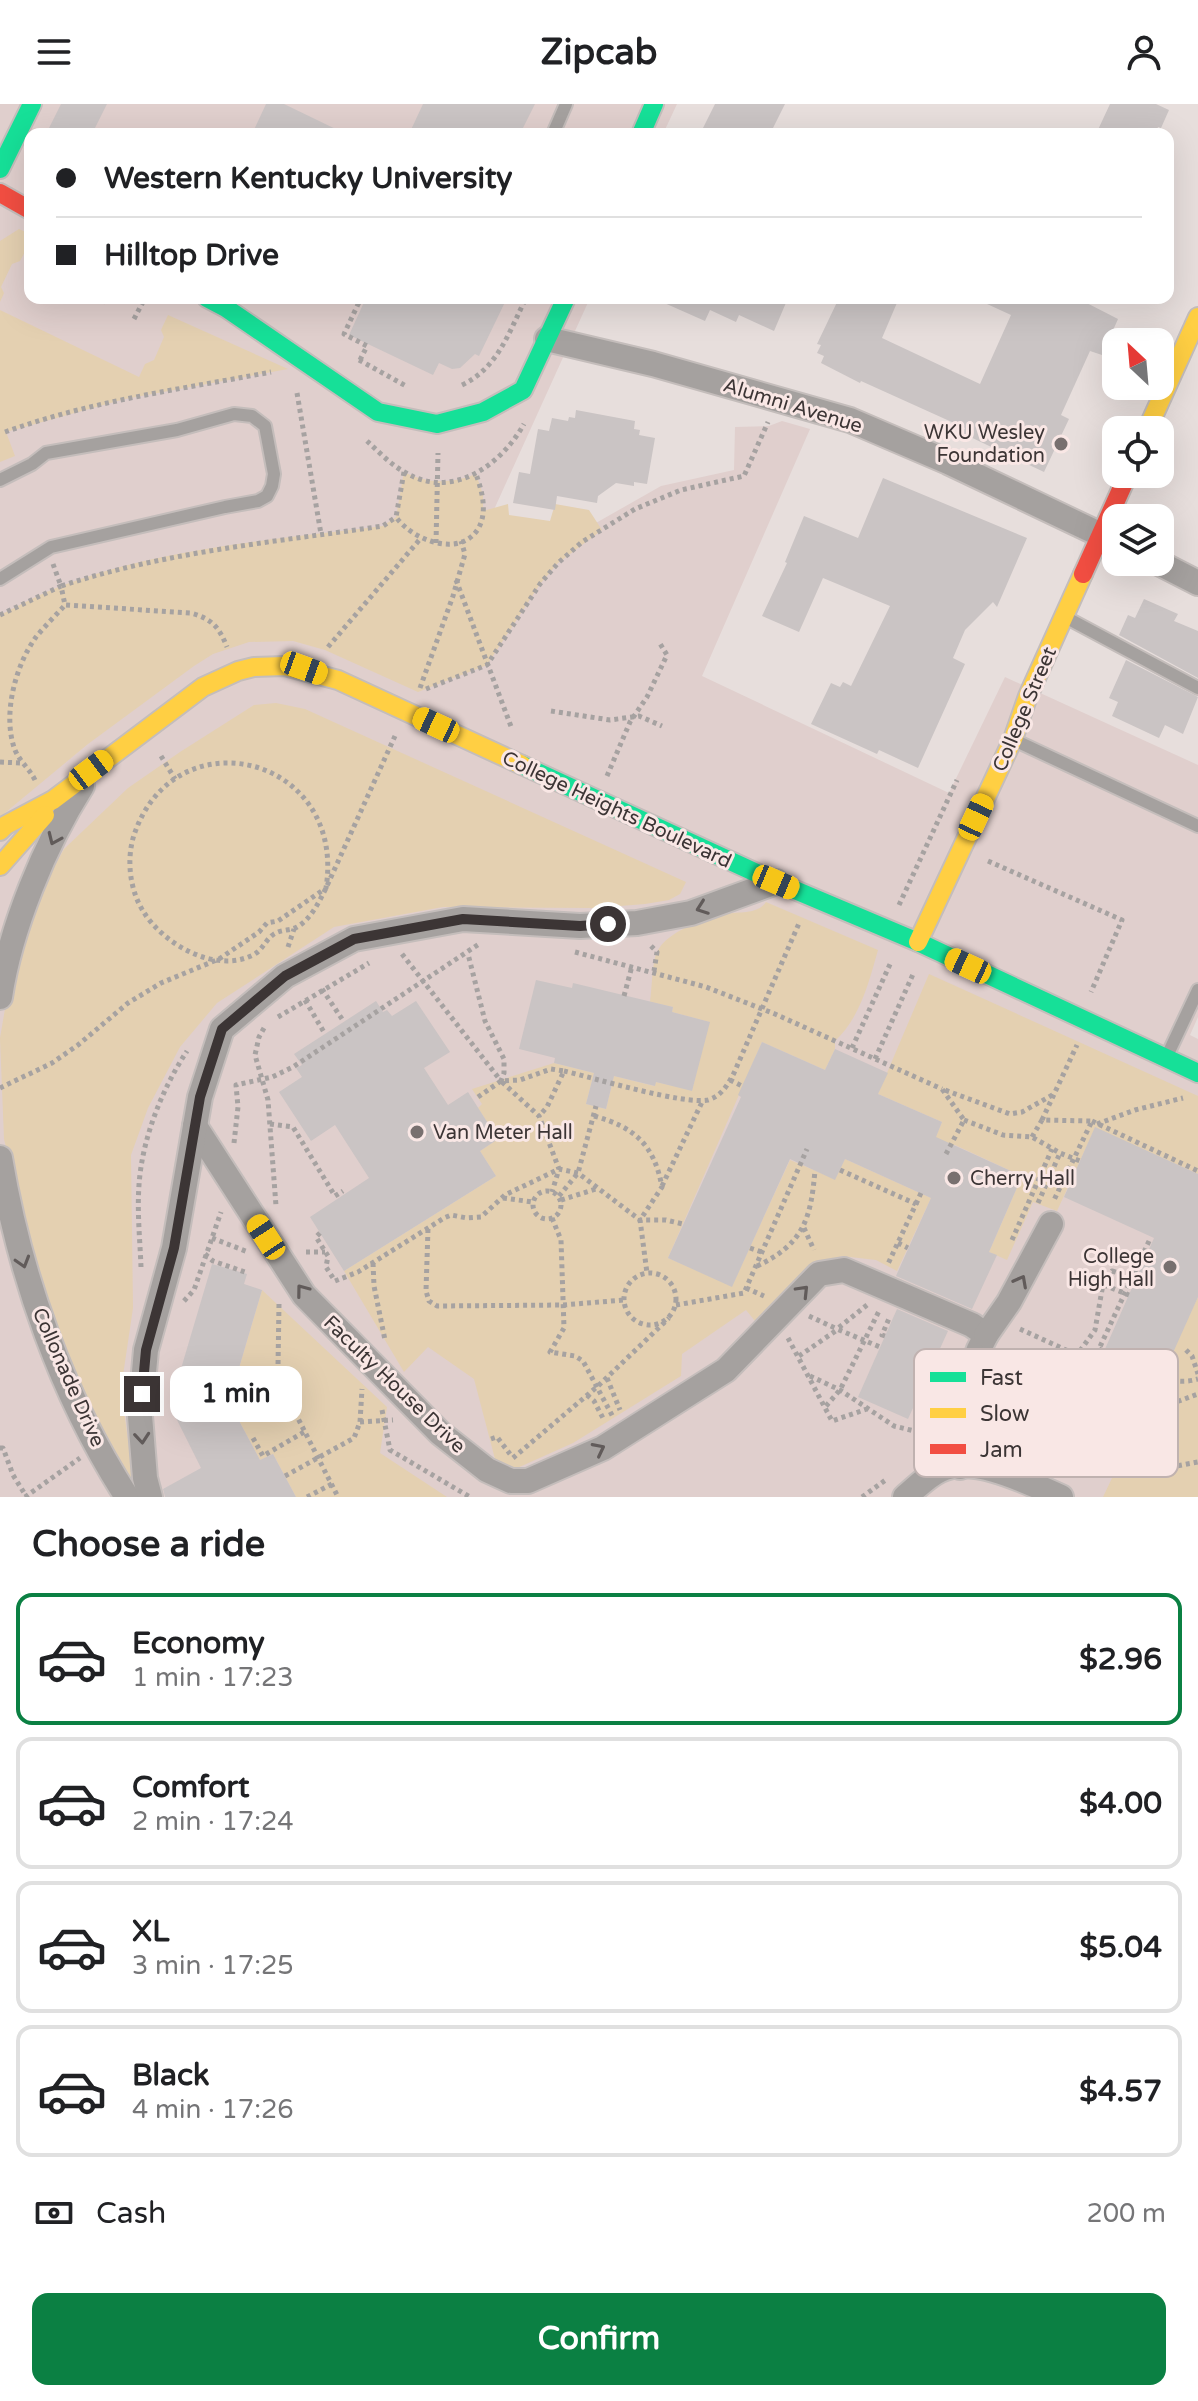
<!DOCTYPE html>
<html lang="en">
<head>
<meta charset="utf-8">
<style>
	body { margin:0; font-family:"Varela Round",sans-serif; background:#f6f6f6; color:#202124; height:100vh; display:flex; flex-direction:column; font-size:30px; white-space:nowrap }
	* { box-sizing:border-box; margin:0 }
	p { font-size:26px; color:#757577 }
	.icon { flex:none; width:44px; height:44px; fill:none; stroke:currentColor; stroke-width:2; stroke-linecap:round; stroke-linejoin:round }
	.map { position:relative; height:1393px; overflow:hidden }
	.details { display:flex; flex-direction:column; background:#fff; flex:1 }
	.details>* { flex:none }
	.banner { position:absolute; left:24px; top:24px; width:1150px; height:176px; border-radius:16px; box-shadow:0 8px 32px #0002; display:grid; align-content:center; height:176px; padding:0 32px; background:#fff }
	.needle { width:52px; rotate:334deg }
	.fabs { position:absolute; left:1102px; top:224px; display:grid; gap:16px }
	.fabs a { display:grid; place-items:center; width:72px; height:72px; border-radius:16px; background:#fff; box-shadow:0 8px 32px #0002; font-size:40px }
	.end { position:absolute; width:36px; height:36px; margin:-18px; border:10px solid #3c3535; background:#fff; box-shadow:0 0 0 4px #fff }
	.from { border-radius:50% }
	.bubble { position:absolute; height:56px; border-radius:16px; background:#fff; box-shadow:0 8px 32px #0002; font-size:26px; font-weight:700; line-height:56px; text-align:center }
	.car { position:absolute; width:24px; height:48px; margin:-24px -12px; border-radius:10px; box-shadow:0 0 6px 2px #0007; background:linear-gradient(#f5c518 24%,#345 0 40%,#f5c518 0 76%,#345 0 86%,#f5c518 0) }
	.banner b { display:flex; align-items:center; gap:28px; height:76px; font-size:30px }
	.banner b+b { border-top:2px solid #e0e0e0 }
	.banner i { width:20px; height:20px; background:#202124 }
	ul { padding:0; list-style:none }
	li { display:flex; align-items:center; gap:24px; height:132px; margin:0 16px 12px; padding:0 16px; border:4px solid #e0e0e0; border-radius:16px }
	li div { flex:1 }
	li b { display:block; font-size:30px }
	li em { font-style:normal; font-weight:700 }
	li.on { border-color:#0b8043 }
	li>.icon { width:72px; height:72px; stroke-width:1.5 }
	h2 { padding:0 32px; font-size:36px; line-height:96px }
	.pay { display:flex; align-items:center; gap:20px; height:88px; padding:0 32px; font-size:30px }
	.pay p { margin-inline-start:auto }
	.button { display:flex; gap:16px; margin-top:auto; padding:16px 32px }
	.button a { flex:1; height:92px; border-radius:16px; background:#0b8043; color:#fff; font-size:32px; font-weight:700; line-height:92px; text-align:center }
	header { display:flex; justify-content:space-between; align-items:center; height:104px; padding:0 32px; background:#fff; font-size:36px; font-weight:700 }
	.map>svg:first-child { display:block }
</style>
</head>
<body>
<header><svg class="icon" aria-label="menu" viewBox="0 0 24 24"><path d="M4 6h16M4 12h16M4 18h16"/></svg>Zipcab<svg class="icon" aria-label="person" viewBox="0 0 24 24"><circle cx="12" cy="8" r="4"/><path d="M4 21q1-7 8-7t8 7"/></svg></header>
<div class="map">
<svg width="1198" height="1393" viewBox="0 0 1198 1393">
	<rect width="100%" height="100%" fill="#e7dedc"/>
	<path fill="#e0cfcd" d="M0,0H677L663,30H30V194H590L492,410L566,436L661,382L734,366L735,323L769,322L782,317L810,325L702,572L949,689L1005,573L1198,661V913L1190,931L1198,935V1393H0Z"/>
	<g fill="#e4d0b1">
		<path d="M19,125L30,130V145L27,144L20,157L12,160L1,183L4,189L0,198V137Z"/>
		<path d="M0,206L139,273L145,260L154,256L164,233L161,226L168,211L288,265L125,295L6,328L15,352L0,358Z"/>
		<path d="M404,368C428,380 451,380 476,370L483,391V407L508,400L509,411L550,417L555,400L589,406L602,426L558,459L540,480L487,561L418,588L325,546L293,537L249,538L213,550L194,562L88,640L0,713V511C20,501 40,490 61,482C159,444 279,435 383,422L396,413Z"/>
		<path d="M276,599L305,605L686,778L680,790L669,796L645,800L595,804L443,803L334,823L217,899L180,943L148,1004L131,1051L133,1204L121,1285L130,1351L140,1393L91,1314L42,1196L4,1035L0,934L18,829L64,745L128,684L180,648L254,601Z"/>
		<path d="M766,798L878,846C869,878 860,914 835,937V945L825,966L762,938L668,1154L732,1182L790,1056L835,1075L845,1055L931,1094L897,1167L876,1156L842,1152L802,1169L782,1193L755,1217L746,1206L682,1250L681,1272L573,1339L515,1365L495,1355L474,1275L428,1243L404,1268L344,1167L496,1072L480,1047L498,1035L478,1004L482,1000L472,985L554,959L594,969L586,1000L606,1005L614,972L654,982L656,978L692,986L709,918L672,908L673,903L650,898C652,886 652,858 657,848C667,827 704,815 726,810C740,807 757,811 766,798Z"/>
		<path d="M929,870L1198,992V1070L1095,1024L1057,1107L1033,1098L1007,1156L989,1148L1022,1072L955,1041L931,1044L942,1018L878,990Z"/>
		<path d="M262,1186L387,1303L380,1349L447,1393H296L273,1350L260,1356L229,1298Z"/>
		<path d="M1198,1193V1393H1103Z"/>
	</g>
	<g fill="#cac4c4">
		<path d="M61,0H107L92,30H46Z"/>
		<path d="M266,0H284L346,30H252Z"/>
		<path d="M423,0H535L520,30H409Z"/>
		<path d="M715,0H785L770,30H700Z"/>
		<path d="M1110,0H1156L1169,6L1161,24L1158,23L1155,30H1096Z"/>
		<path d="M366,194H507L479,252L475,250L460,264L452,265L439,259L433,271L349,231Z"/>
		<path d="M653,194H788L774,227L739,211L736,218L710,206L705,217Z"/>
		<path d="M839,194H899L882,234L980,280L1011,211L974,194H1077L1118,215L1102,251L1090,247L1061,311L1069,315L1044,368L962,329L965,324L861,277L860,279L821,259L824,252L817,249L821,241L817,240Z"/>
		<path d="M576,306L635,317L634,325L640,326L639,331L655,334L647,380L634,378V382L616,379L598,392L597,399L557,392L555,406L513,399L519,368L530,370L538,325L549,327L552,314L568,317L569,313L575,314Z"/>
		<path d="M883,374L1027,434L997,503L993,498L965,526L953,554L965,560L918,664L879,646L877,650L811,620L831,579L840,583L843,578L851,582L890,502L823,474L799,528L762,512L787,459L785,458L804,412L858,434Z"/>
		<path d="M1144,495L1178,510L1174,517L1198,527V574L1119,531L1128,511L1135,514Z"/>
		<path d="M1126,556L1198,593L1183,630L1165,621L1159,634L1112,612L1118,598L1109,594Z"/>
		<path d="M536,876L572,884L573,879L673,903L672,908L710,918L692,987L656,978L655,982L614,972L606,1005L586,1000L594,969L554,959L555,954L519,945Z"/>
		<path d="M376,897L383,908L387,906L392,912L416,897L450,948L424,964L448,1001L468,988L498,1035L480,1047L496,1072L344,1167L310,1113L369,1074L335,1021L311,1037L279,988L302,973L296,964L302,961L294,950Z"/>
		<path d="M762,938L825,966L835,945L888,969L878,990L942,1018L936,1033L1022,1072L989,1148L997,1151L972,1205L896,1172L931,1094L845,1055L835,1076L790,1055L732,1183L668,1154L741,993L738,991Z"/>
		<path d="M1095,1023L1198,1070V1193L1163,1271L1105,1245L1154,1134L1064,1093Z"/>
		<path d="M212,1160L247,1170L244,1180L262,1186L229,1298L260,1356L273,1350L296,1393H165L163,1385L201,1364L171,1304L177,1286L175,1285Z"/>
		<path d="M897,1205L948,1227L908,1315L858,1293Z"/>
	</g>
	<g fill="none" stroke-linecap="round" stroke-linejoin="round">
		<defs>
			<g id="lane">
				<path d="M553,30L566,0"/>
				<path d="M0,376L32,360L46,349L177,326L234,310L252,312L265,322L274,370L272,382L267,392L258,397L225,403L51,443L0,475"/>
				<path d="M1067,514L1198,584"/>
				<path d="M1016,637L1198,722"/>
				<path d="M1167,952L1198,886"/>
			</g>
			<g id="street">
				<path d="M547,235L653,260L850,316L948,358L1116,438"/>
				<path d="M1157,458L1198,479"/>
				<path d="M0,893C10,825 45,740 82,682"/>
				<path d="M195,1022L304,1191L440,1329L487,1366L511,1377H528L603,1344L726,1266L819,1170L844,1166L972,1221L986,1231C963,1273 960,1316 960,1363"/>
				<path d="M0,1054C20,1173 62,1292 127,1393"/>
				<path d="M986,1231L1009,1198L1051,1120"/>
				<path d="M150,1393L145,1374L140,1312L146,1246L174,1144L200,993L222,925L285,872L354,835L463,815L580,822L637,819L691,809L776,778"/>
				<path d="M905,1393C916,1384 927,1372 940,1366C975,1350 1029,1379 1061,1393"/>
			</g>
			<g id="fast">
				<path d="M641,30L654,0"/>
				<path d="M0,65L32,0"/>
				<path d="M207,194L226,204L378,308L437,320L483,308L523,286L566,194"/>
				<path d="M522,661L776,778L918,838L1198,969"/>
			</g>
			<g id="slow">
				<path d="M1147,326L1198,213"/>
				<path d="M0,727L6,721L53,696L203,583L238,567L254,563L285,562L338,576L522,661"/>
				<path d="M0,762L45,711"/>
				<path d="M918,838L1013,635L1028,592L1083,470"/>
			</g>
			<g id="jam">
				<path d="M0,89L30,106"/>
				<path d="M1083,470L1128,370"/>
			</g>
		</defs>
		<use href="#lane" stroke="#c4bdbb" stroke-width="16"/>
		<use href="#street" stroke="#c4bdbb" stroke-width="28"/>
		<use href="#fast" stroke="#c4bdbb" stroke-width="22"/>
		<use href="#slow" stroke="#c4bdbb" stroke-width="22"/>
		<use href="#jam" stroke="#c4bdbb" stroke-width="22"/>
		<g stroke="#a6a2a1" stroke-width="5" stroke-dasharray="4 4" stroke-linecap="butt">
			<path d="M102,199L105,194"/>
			<path d="M134,215L145,194"/>
			<path d="M359,256L406,282"/>
			<path d="M360,256L367,242L344,230L361,194"/>
			<path d="M462,281C498,264 509,228 526,194"/>
			<path d="M297,289L321,430"/>
			<path d="M5,328C91,297 182,285 271,268"/>
			<path d="M367,337C379,348 391,361 406,369C453,396 501,361 524,320"/>
			<path d="M404,368L396,413C411,435 459,455 478,425C488,408 482,387 476,370"/>
			<path d="M436,439L438,349"/>
			<path d="M53,460L61,482C165,448 274,438 383,422L396,413"/>
			<path d="M456,476L512,625"/>
			<path d="M0,511L61,482L65,501L191,509C212,515 219,523 227,543"/>
			<path d="M328,543L421,434"/>
			<path d="M420,584L453,492L465,450L461,437"/>
			<path d="M426,585L487,561L540,480L558,459L582,438L635,405L681,386L744,372L768,318"/>
			<path d="M551,607L610,616L639,612L662,622"/>
			<path d="M161,652L175,675"/>
			<path d="M0,658L21,659"/>
			<path d="M607,672L630,618L647,593L667,551L659,538"/>
			<path d="M35,676C29,664 20,658 15,646C2,612 15,562 36,533C45,522 56,511 65,501"/>
			<path d="M988,757L1122,816L1091,888"/>
			<path d="M899,801L957,676"/>
			<path d="M651,842L657,848L654,867"/>
			<path d="M288,843L294,825"/>
			<path d="M575,848L706,883L775,910L942,985"/>
			<path d="M402,850L501,977L504,969V955L485,917L468,850"/>
			<path d="M322,885L344,918"/>
			<path d="M624,892L632,862"/>
			<path d="M305,896L325,930"/>
			<path d="M278,913L369,859"/>
			<path d="M264,924L259,933L255,951L268,996L276,1102"/>
			<path d="M852,944L891,858"/>
			<path d="M875,955L914,868"/>
			<path d="M564,967C594,974 684,1001 708,996C722,992 728,980 734,969L800,817"/>
			<path d="M730,976L742,982"/>
			<path d="M502,978L539,1012L559,1065L552,1088"/>
			<path d="M0,984L52,959L78,941L128,899L161,879L219,855L259,828L267,819L278,817L326,784C347,652 175,609 134,731C126,756 130,786 143,807C163,840 215,870 253,851C263,846 265,836 274,830C282,825 290,827 297,823C311,815 319,798 326,784L395,632"/>
			<path d="M478,993L501,977L520,976L551,965L564,967L547,1003L539,1012"/>
			<path d="M594,1012C634,1023 654,1040 662,1083L640,1116L647,1169"/>
			<path d="M964,1016L1003,1031L1032,1033L1060,1049L1080,1057"/>
			<path d="M1042,1016L1077,941"/>
			<path d="M1092,1017L1198,1067"/>
			<path d="M270,1020L293,1023L335,1092L343,1087"/>
			<path d="M1097,1020L1135,1006L1183,994"/>
			<path d="M1032,1033L1042,1016L1092,1017L1054,1096"/>
			<path d="M234,1039L238,1003L236,981L272,973L293,963L479,840"/>
			<path d="M946,1050L964,1016L942,985L1010,1010L1022,1008L1056,989"/>
			<path d="M840,1066L916,1100L887,1162"/>
			<path d="M662,1082L703,996"/>
			<circle cx="547" cy="1101" r="14"/>
			<path d="M559,1092L578,1069L596,1002"/>
			<path d="M503,1094L533,1098"/>
			<path d="M561,1096L596,1085"/>
			<path d="M1038,1099L1060,1049"/>
			<path d="M916,1100L921,1089"/>
			<path d="M552,1114L561,1136L564,1224L550,1248L575,1252L583,1257L613,1313"/>
			<path d="M804,1124L814,1146"/>
			<path d="M428,1125L426,1187L429,1197L437,1202L563,1201L624,1196"/>
			<path d="M320,1129L316,1133L328,1152L326,1163L335,1177L358,1168L444,1114L451,1111L467,1114L481,1113L505,1091L559,1065L578,1069L640,1116H666L683,1120"/>
			<path d="M212,1134L248,1148"/>
			<path d="M1012,1136L1052,1045"/>
			<path d="M898,1139L908,1144"/>
			<path d="M750,1144L762,1148"/>
			<path d="M306,1148H325"/>
			<path d="M205,1150L213,1157L245,1168"/>
			<path d="M373,1159L374,1182L385,1236"/>
			<path d="M757,1162C804,1140 811,1114 815,1066"/>
			<path d="M141,1163C140,1136 137,1108 139,1081C142,1035 162,985 187,947"/>
			<circle cx="650" cy="1195" r="26"/>
			<path d="M1131,1173L1112,1167L1103,1180L1095,1226L1077,1251L1088,1256L1098,1247L1150,1135"/>
			<path d="M1089,1175L1129,1191"/>
			<path d="M746,1184L764,1192"/>
			<path d="M184,1197L194,1186L221,1108"/>
			<path d="M279,1200L278,1262L282,1283L338,1393"/>
			<path d="M676,1201L744,1189L807,1045"/>
			<path d="M867,1201L837,1225L880,1243"/>
			<path d="M809,1212L837,1225"/>
			<path d="M1020,1225L1077,1251"/>
			<path d="M885,1232L882,1231L890,1212"/>
			<path d="M788,1234L832,1317L867,1305"/>
			<path d="M1099,1245C1129,1259 1165,1285 1198,1275"/>
			<path d="M1186,1246L1192,1252L1198,1270"/>
			<path d="M799,1252L837,1226"/>
			<path d="M810,1272L840,1286L894,1322L939,1333"/>
			<path d="M607,1274L620,1306"/>
			<path d="M587,1291L594,1297L604,1316"/>
			<path d="M826,1302L840,1286L880,1205"/>
			<path d="M382,1306L390,1346L470,1393"/>
			<path d="M360,1318L393,1316"/>
			<path d="M253,1334L263,1352L304,1328"/>
			<path d="M491,1335L497,1333L510,1350"/>
			<path d="M999,1340L1063,1341L1102,1359L1133,1366L1160,1365L1198,1358"/>
			<path d="M0,1344H3L13,1371L26,1392"/>
			<path d="M513,1354L598,1282L669,1214"/>
			<path d="M1049,1361C1091,1326 1147,1309 1198,1290"/>
			<path d="M285,1372L354,1334L360,1318L362,1285"/>
			<path d="M25,1393L80,1354"/>
			<path d="M307,1393L332,1380"/>
			<path d="M862,1393L887,1375"/>
		</g>
		<use href="#lane" stroke="#a5a19f" stroke-width="12"/>
		<use href="#street" stroke="#a5a19f" stroke-width="24"/>
		<use href="#fast" stroke="#16e098" stroke-width="18"/>
		<use href="#slow" stroke="#ffcf43" stroke-width="18"/>
		<use href="#jam" stroke="#f24e42" stroke-width="18"/>
	</g>
	<defs><path id="oneway-chevron" d="M-2-3.5L2.5 0L-2 3.5" fill="none" stroke-width="1.6" stroke-linecap="round" stroke-linejoin="round" transform="scale(2)"/></defs>
	<g stroke="#615b5a">
		<use href="#oneway-chevron" transform="translate(54 735) rotate(114)"/>
		<use href="#oneway-chevron" transform="translate(702 804) rotate(160)"/>
		<use href="#oneway-chevron" transform="translate(23 1158) rotate(73)"/>
		<use href="#oneway-chevron" transform="translate(1021 1177) rotate(-62)"/>
		<use href="#oneway-chevron" transform="translate(302 1186) rotate(-127)"/>
		<use href="#oneway-chevron" transform="translate(803 1187) rotate(-46)"/>
		<use href="#oneway-chevron" transform="translate(142 1334) rotate(85)"/>
		<use href="#oneway-chevron" transform="translate(599 1345) rotate(-27)"/>
	</g>
	<g fill="none" stroke-linecap="round" stroke-linejoin="round">
		<path stroke="#3c3535" stroke-width="10" d="M142,1290L146,1246L174,1144L200,993L222,925L285,872L354,835L463,815L580,822L608,820"/>
	</g>
	<g fill="#78706f" stroke="#f9e7e5" stroke-width="3">
		<circle cx="1061" cy="340" r="8"/>
		<circle cx="417" cy="1028" r="8"/>
		<circle cx="954" cy="1074" r="8"/>
		<circle cx="1170" cy="1163" r="8"/>
	</g>
	<g text-anchor="middle" stroke-width="6" stroke-linejoin="round" paint-order="stroke">
		<g font-size="20" fill="#3c3535" stroke="#f9e7e5">
			<text transform="translate(793 301) rotate(17)" y="7">Alumni Avenue</text>
			<text transform="translate(1024 605) rotate(-67)" y="7">College Street</text>
			<text transform="translate(617 705) rotate(25)" y="7">College Heights Boulevard</text>
			<text transform="translate(69 1273) rotate(66)" y="7">Collonade Drive</text>
			<text transform="translate(395 1280) rotate(44)" y="7">Faculty House Drive</text>
		</g>
		<g font-size="20" fill="#3c3535" stroke="#f9e7e5" text-anchor="end">
			<text x="1045" y="335">WKU Wesley<tspan x="1045" dy="23">Foundation</tspan></text>
			<text x="433" y="1035" text-anchor="start">Van Meter Hall</text>
			<text x="970" y="1081" text-anchor="start">Cherry Hall</text>
			<text x="1154" y="1159">College<tspan x="1154" dy="23">High Hall</tspan></text>
		</g>
	</g>
	<rect x="914" y="1245" width="264" height="128" rx="12" fill="#f9e7e5" stroke="#c0b2b0" stroke-width="2"/>
	<rect x="930" y="1268" width="36" height="10" fill="#16e098"/>
	<rect x="930" y="1304" width="36" height="10" fill="#ffcf43"/>
	<rect x="930" y="1340" width="36" height="10" fill="#f24e42"/>
	<g font-size="22" fill="#3c3535">
		<text x="980" y="1281">Fast</text>
		<text x="980" y="1317">Slow</text>
		<text x="980" y="1353">Jam</text>
	</g>
</svg>
<div class="fabs">
<a><svg class="needle" viewBox="-14 -14 28 28"><path d="M0-13l5 13h-10z" fill="#e53935"/><path d="M0 13l5-13h-10z" fill="#757577"/></svg></a>
<a><svg class="icon" aria-label="locate" viewBox="0 0 24 24"><circle cx="12" cy="12" r="6"/><path d="M12 2v4M12 18v4M2 12h4M18 12h4"/></svg></a>
<a><svg class="icon" aria-label="layers" viewBox="0 0 24 24"><path d="M12 4l9 5-9 5-9-5zM3 14l9 5 9-5"/></svg></a>
</div>
<i class="end from" style="left:608px;top:820px"></i>
<i class="end" style="left:142px;top:1290px"></i>
<div class="bubble" style="left:170px;top:1262px;width:132px">1 min</div>
<i class="car" style="left:304px;top:564px;rotate:110deg"></i>
<i class="car" style="left:436px;top:621px;rotate:295deg"></i>
<i class="car" style="left:91px;top:666px;rotate:53deg"></i>
<i class="car" style="left:976px;top:713px;rotate:25deg"></i>
<i class="car" style="left:776px;top:778px;rotate:113deg"></i>
<i class="car" style="left:968px;top:862px;rotate:295deg"></i>
<i class="car" style="left:266px;top:1133px;rotate:327deg"></i>
<div class="banner">
<b><i class="from"></i>Western Kentucky University</b>
<b><i></i>Hilltop Drive</b>
</div>
</div>
<section class="details">
<h2>Choose a ride</h2>
<ul>
<li class="on"><svg class="icon" aria-label="car" viewBox="0 0 24 24"><path d="M5 17H2v-5l4-1 3-4h7l3 4 3 1v5h-3M9 17h6M6 11h13"/><circle cx="7" cy="17" r="2"/><circle cx="17" cy="17" r="2"/></svg><div><b>Economy</b><p>1 min · 17:23</p></div><em>$2.96</em></li>
<li><svg class="icon" aria-label="car" viewBox="0 0 24 24"><path d="M5 17H2v-5l4-1 3-4h7l3 4 3 1v5h-3M9 17h6M6 11h13"/><circle cx="7" cy="17" r="2"/><circle cx="17" cy="17" r="2"/></svg><div><b>Comfort</b><p>2 min · 17:24</p></div><em>$4.00</em></li>
<li><svg class="icon" aria-label="car" viewBox="0 0 24 24"><path d="M5 17H2v-5l4-1 3-4h7l3 4 3 1v5h-3M9 17h6M6 11h13"/><circle cx="7" cy="17" r="2"/><circle cx="17" cy="17" r="2"/></svg><div><b>XL</b><p>3 min · 17:25</p></div><em>$5.04</em></li>
<li><svg class="icon" aria-label="car" viewBox="0 0 24 24"><path d="M5 17H2v-5l4-1 3-4h7l3 4 3 1v5h-3M9 17h6M6 11h13"/><circle cx="7" cy="17" r="2"/><circle cx="17" cy="17" r="2"/></svg><div><b>Black</b><p>4 min · 17:26</p></div><em>$4.57</em></li>
</ul>
<div class="pay"><svg class="icon" aria-label="cash" viewBox="0 0 24 24"><path d="M3 7h18v10H3z"/><circle cx="12" cy="12" r="2"/></svg>Cash<p>200 m</p></div>
<div class="button"><a>Confirm</a></div>
</section>
</body>
</html>
